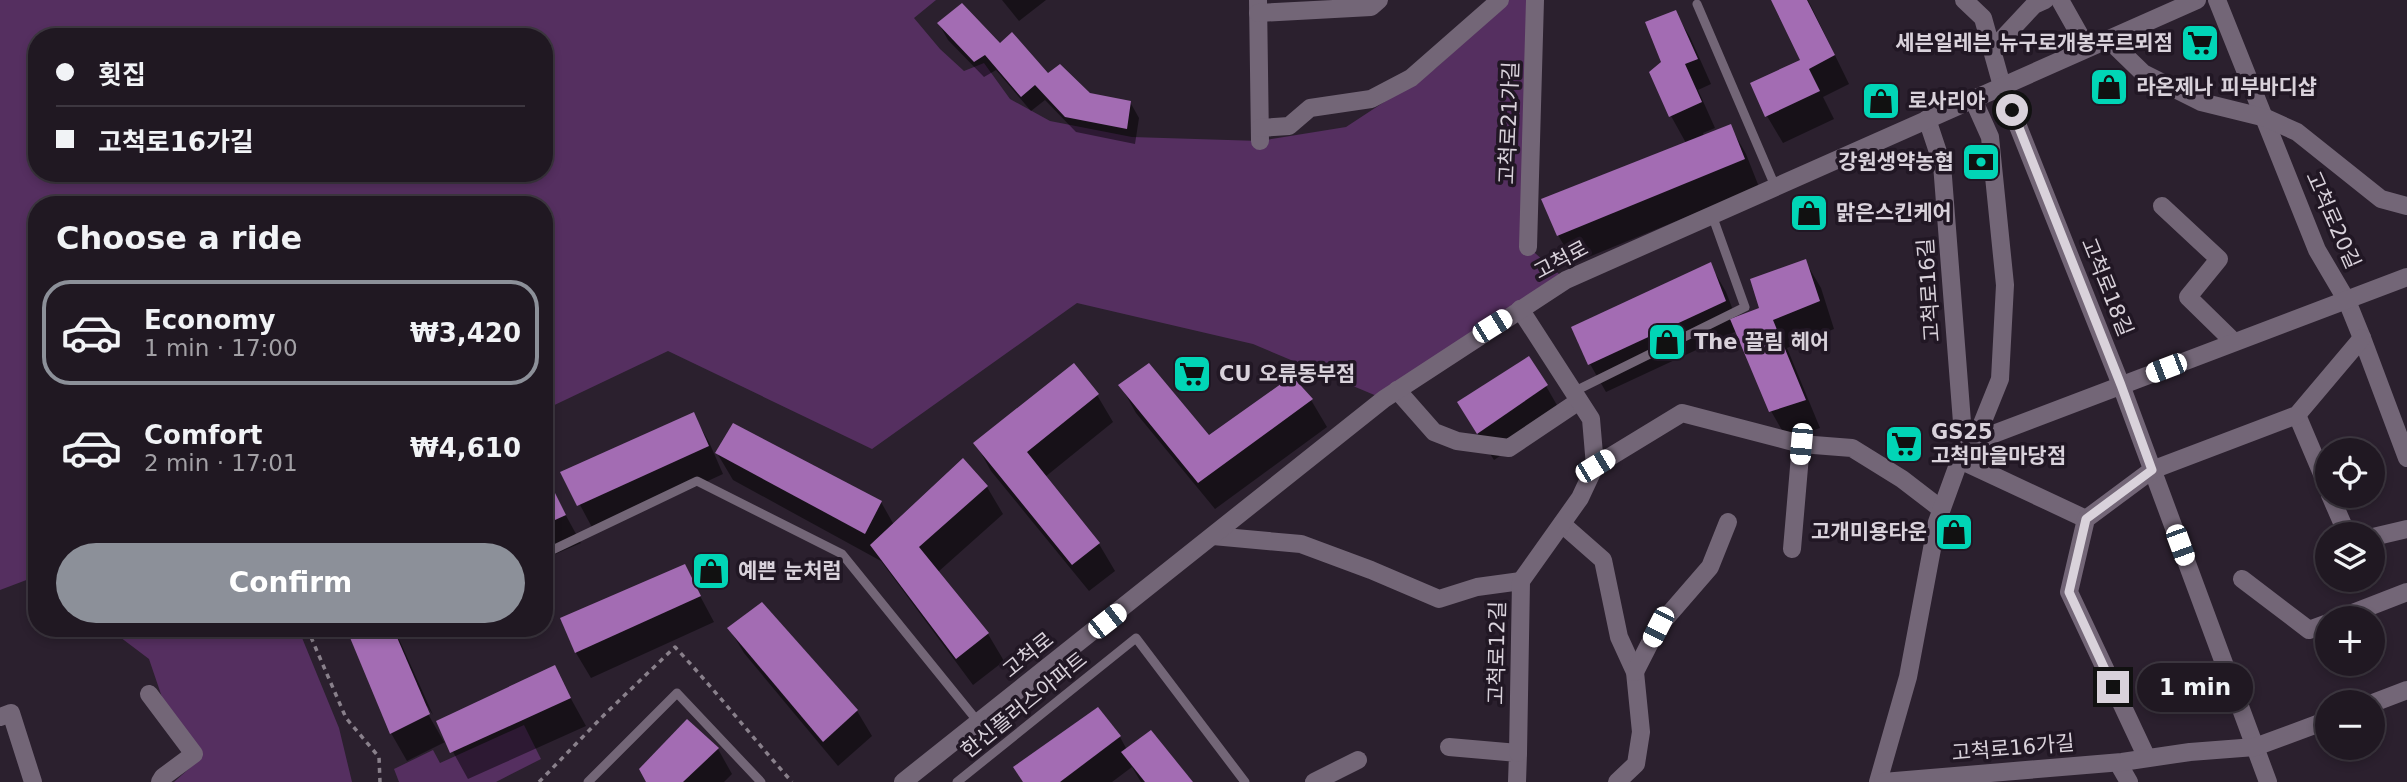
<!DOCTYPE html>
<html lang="en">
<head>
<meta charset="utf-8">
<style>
	body { margin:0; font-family:"DejaVu Sans","Noto Sans KR",sans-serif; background:#2d252f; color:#f1f3f6; height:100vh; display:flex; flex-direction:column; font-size:26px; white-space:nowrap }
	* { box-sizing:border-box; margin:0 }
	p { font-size:23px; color:#a2a0a5 }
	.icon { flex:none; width:38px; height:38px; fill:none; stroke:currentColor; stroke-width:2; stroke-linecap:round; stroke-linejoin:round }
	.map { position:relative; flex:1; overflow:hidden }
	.drawer { position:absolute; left:28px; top:196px; width:525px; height:441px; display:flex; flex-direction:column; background:#201822; border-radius:28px; box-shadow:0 4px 10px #0003,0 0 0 2px #3d3740 }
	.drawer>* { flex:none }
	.top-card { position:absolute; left:28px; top:28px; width:525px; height:154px; border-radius:28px; box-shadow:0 4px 10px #0003,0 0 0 2px #3d3740; display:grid; align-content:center; height:154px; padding:0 28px; background:#201822 }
	.buttons { position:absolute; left:2315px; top:438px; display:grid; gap:14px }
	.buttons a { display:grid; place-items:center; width:70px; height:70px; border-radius:50%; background:#201822; box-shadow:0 4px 10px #0003,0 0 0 2px #3d3740; font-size:35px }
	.end { position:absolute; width:32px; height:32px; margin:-16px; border:9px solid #d9d2db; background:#111; box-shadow:0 0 0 4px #111 }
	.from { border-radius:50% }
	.bubble { position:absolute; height:49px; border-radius:24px; background:#201822; box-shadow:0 4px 10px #0003,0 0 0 2px #3d3740; font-size:23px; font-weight:700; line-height:49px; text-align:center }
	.car { position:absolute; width:21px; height:42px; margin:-21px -10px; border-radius:9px; box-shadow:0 0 5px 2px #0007; background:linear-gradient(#fff 24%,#345 0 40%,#fff 0 76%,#345 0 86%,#fff 0) }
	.top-card b { display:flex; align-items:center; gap:24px; height:66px; font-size:26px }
	.top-card b+b { border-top:2px solid #3d3740 }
	.top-card i { width:18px; height:18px; background:#f1f3f6 }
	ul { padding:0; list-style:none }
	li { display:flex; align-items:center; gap:21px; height:105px; margin:0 14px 10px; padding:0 14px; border:4px solid transparent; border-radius:28px }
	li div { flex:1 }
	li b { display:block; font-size:26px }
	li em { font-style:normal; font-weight:700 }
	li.on { border-color:#8c9099 }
	li>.icon { width:63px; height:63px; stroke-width:1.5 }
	h2 { padding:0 28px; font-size:32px; line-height:84px }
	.cta { display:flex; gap:14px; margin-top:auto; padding:14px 28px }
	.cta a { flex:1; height:80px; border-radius:42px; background:#8c9099; color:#fff; font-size:28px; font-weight:700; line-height:80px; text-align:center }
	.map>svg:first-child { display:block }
</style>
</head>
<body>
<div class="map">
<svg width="2407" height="782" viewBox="0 0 2407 782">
	<rect width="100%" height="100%" fill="#2b202e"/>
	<g fill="#552f60" fill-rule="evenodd">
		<path d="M0,0H936L914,18L940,49L964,71L984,63L1010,99L1050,121L1132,137L1260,141L1346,127L1436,68L1509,0H1535L1528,247L1566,280L1384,399L1253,344L1077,303L872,449L668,351L544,410V205H37V576L0,590ZM37,37H544V173H37Z"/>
		<path d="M108,628H298L339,728L352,782H174L201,758L165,706L149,659Z"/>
		<path d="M524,725L541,759L496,782H399L394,769L433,750L440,763Z"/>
	</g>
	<g fill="#0007">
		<path d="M1002,0H1046L1019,21Z"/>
		<path d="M1773,0H1808L1849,84L1823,97L1834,119L1783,143L1767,116L1802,61Z"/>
		<path d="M1675,12L1690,37L1711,84L1698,90L1715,128L1703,133L1704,136L1730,126L1746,154L1759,187L1574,263L1558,235L1544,200L1686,143L1671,116L1651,73L1663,63Z"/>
		<path d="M939,24L1000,45L1048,75L1089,94L1130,102L1139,118L1135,144L1076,132L1045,100L1031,111L996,70L984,77L948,40Z"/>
		<path d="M1805,261L1821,288L1834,329L1787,348L1820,428L1787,439L1771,411L1737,331L1606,392L1590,364L1573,328L1710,264L1726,292L1736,318L1762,309Z"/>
		<path d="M1121,386L1209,438L1311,400L1327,427L1215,509L1136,413Z"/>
		<path d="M1546,386L1562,414L1494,460L1475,430Z"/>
		<path d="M1097,395L1113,422L1045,477L1099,544L1115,571L1089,591L991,471L976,444Z"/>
		<path d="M693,414L709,442L723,474L595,533L563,473Z"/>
		<path d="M717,453L881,502L894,525L987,487L1003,514L938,572L988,634L1004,661L973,685L881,561L733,480Z"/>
		<path d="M547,481L581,543L544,559V483Z"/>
		<path d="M684,566L714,622L591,678L576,653L562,619Z"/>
		<path d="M348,628H394L433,715L427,706L424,707L444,742L554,668L586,726L468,779L447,741L407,761L391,733Z"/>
		<path d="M729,628L857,711L872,736L838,766L744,653Z"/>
		<path d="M1120,737L1127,750L1190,782H1141L1132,767L1112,782H1024Z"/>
		<path d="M718,749L732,774L724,782H648Z"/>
	</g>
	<g fill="#a36cb3">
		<path d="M1771,0H1807L1835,55L1809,69L1820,91L1765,117L1750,83L1800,60Z"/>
		<path d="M962,3L1000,43L1012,32L1048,73L1060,64L1090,93L1131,101L1127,129L1065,117L1035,85L1021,97L985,55L974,62L937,23Z"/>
		<path d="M1676,10L1698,59L1685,64L1702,102L1669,117L1649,72L1661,62L1645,22Z"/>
		<path d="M1731,124L1745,159L1557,236L1541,199Z"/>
		<path d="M1806,259L1820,301L1773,320L1806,400L1769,412L1730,319L1759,308L1750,279Z"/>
		<path d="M1711,262L1726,301L1588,365L1571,327Z"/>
		<path d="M1529,356L1548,385L1477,434L1457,402Z"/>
		<path d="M1074,363L1099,394L1027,452L1100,543L1072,565L973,443Z"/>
		<path d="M1149,363L1209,435L1292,376L1313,399L1198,483L1118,385Z"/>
		<path d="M694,412L709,446L577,506L560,472Z"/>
		<path d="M733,423L882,501L865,534L715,453Z"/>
		<path d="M963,458L988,486L919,547L989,633L956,659L870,545Z"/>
		<path d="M548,479L566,515L544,525V481Z"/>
		<path d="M685,564L701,596L575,653L560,618Z"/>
		<path d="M762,602L858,710L823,742L727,628Z"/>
		<path d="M346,628H393L430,714L390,734Z"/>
		<path d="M555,665L571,698L450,753L436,721Z"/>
		<path d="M1098,707L1121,736L1060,782H1023L1013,767Z"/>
		<path d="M687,719L719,748L683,782H646L639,769Z"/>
		<path d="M1151,730L1193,782H1145L1121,752Z"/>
	</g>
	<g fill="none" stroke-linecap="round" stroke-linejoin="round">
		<g stroke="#89808b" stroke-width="3.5" stroke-dasharray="5 5" stroke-linecap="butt">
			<path d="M307,628L346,718L379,757L380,782"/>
			<path d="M539,782L605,714L675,647C716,691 752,737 792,782"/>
		</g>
		<g stroke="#736677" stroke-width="9">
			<path d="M1697,4L1775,186"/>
			<path d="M1573,392L1745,307L1712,215"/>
			<path d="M544,554L697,481L842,554L979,723"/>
			<path d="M588,782L677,693L761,782"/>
			<path d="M957,782L1136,638L1245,782"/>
		</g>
		<g stroke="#736677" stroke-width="18">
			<path d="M1258,0L1260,141"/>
			<path d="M1964,0L1983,18L2002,86L2121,385L2268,782"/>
			<path d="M2060,0L2087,48"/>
			<path d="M2217,0L2317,250L2347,301L2362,338L2407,458"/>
			<path d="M1258,13L1371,7L1379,0"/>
			<path d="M2108,39L2143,73L2201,102L2266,118L2297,132L2381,199L2407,206"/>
			<path d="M1992,50L2034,5L2045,0"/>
			<path d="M1973,99L1990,137L2005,285L2000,379L1975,441"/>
			<path d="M1260,128L1289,126L1310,108L1371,99L1411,78L1500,0"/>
			<path d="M2162,206L2219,259L2188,297L2234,342"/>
			<path d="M1528,247L1535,0"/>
			<path d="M1397,390L1434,432L1457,441L1509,448L1579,401"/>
			<path d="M2297,415L2328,488"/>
			<path d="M1964,448L1975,441L2407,277"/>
			<path d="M1960,460L2086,519"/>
			<path d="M1595,466L1682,413L1801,444L1852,448L1902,479L1941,509"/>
			<path d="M2330,495L2347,534"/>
			<path d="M1562,524L1603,560L1619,637L1635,672L1641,732L1636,764L1617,782"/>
			<path d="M1213,536L1301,544L1371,570L1439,599L1477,587L1521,581"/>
			<path d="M2373,537L2407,529"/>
			<path d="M1792,549L1801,444"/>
			<path d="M2242,579L2309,630L2328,623"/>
			<path d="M2340,618L2407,592"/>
			<path d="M1635,672L1658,627L1710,567L1728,522"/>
			<path d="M149,694L194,754L163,777L160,782"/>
			<path d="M2373,703L2407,690"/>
			<path d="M0,717L11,713L33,782"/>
			<path d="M1449,747L1518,753L1517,782"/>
			<path d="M1518,753L1521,581L1580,498L1595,466L1591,419L1520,309"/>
			<path d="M2147,758L2069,592L2086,519L2152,470L2297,415L2362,338"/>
			<path d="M2118,763L2129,782"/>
			<path d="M1314,782L1358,760"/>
			<path d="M1878,782L1908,677L1937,522L1964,448L1942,164L1927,119"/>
			<path d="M1883,782L2122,762L2190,752L2255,747L2328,720"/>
		</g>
		<path stroke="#736677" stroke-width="18" d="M903,782L1384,399L1566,280L2197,0"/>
	</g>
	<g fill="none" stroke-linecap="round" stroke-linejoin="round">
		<path stroke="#d9d2db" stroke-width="9" d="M2012,110L2121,385L2152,470L2086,519L2069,592L2113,687"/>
	</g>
	<defs>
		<symbol id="supermarket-square" viewBox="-11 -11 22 22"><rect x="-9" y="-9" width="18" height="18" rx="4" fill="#01d5b6" stroke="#211724"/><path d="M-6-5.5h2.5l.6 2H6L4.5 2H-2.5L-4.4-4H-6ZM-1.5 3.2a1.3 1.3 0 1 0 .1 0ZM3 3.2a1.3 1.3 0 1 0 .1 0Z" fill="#111"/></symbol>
		<symbol id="shop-square" viewBox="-11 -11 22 22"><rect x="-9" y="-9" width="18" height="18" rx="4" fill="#01d5b6" stroke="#211724"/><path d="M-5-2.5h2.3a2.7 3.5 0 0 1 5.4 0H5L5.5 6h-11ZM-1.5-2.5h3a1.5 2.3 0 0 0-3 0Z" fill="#111"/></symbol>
		<symbol id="bank-square" viewBox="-11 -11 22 22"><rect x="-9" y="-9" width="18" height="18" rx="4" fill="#01d5b6" stroke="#211724"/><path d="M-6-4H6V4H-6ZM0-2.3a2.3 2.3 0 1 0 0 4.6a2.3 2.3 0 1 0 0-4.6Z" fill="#111"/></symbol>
	</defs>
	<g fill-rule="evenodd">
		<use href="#supermarket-square" x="2178" y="21" width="44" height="44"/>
		<use href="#shop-square" x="2087" y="65" width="44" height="44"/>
		<use href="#shop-square" x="1859" y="79" width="44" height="44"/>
		<use href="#bank-square" x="1959" y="140" width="44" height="44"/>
		<use href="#shop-square" x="1787" y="191" width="44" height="44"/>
		<use href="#shop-square" x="1645" y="320" width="44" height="44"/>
		<use href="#supermarket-square" x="1170" y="352" width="44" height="44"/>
		<use href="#supermarket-square" x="1882" y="422" width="44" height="44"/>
		<use href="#shop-square" x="1932" y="510" width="44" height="44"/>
		<use href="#shop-square" x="689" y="549" width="44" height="44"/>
	</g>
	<g text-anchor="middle" stroke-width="7" stroke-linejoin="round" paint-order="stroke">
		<g font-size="21" font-weight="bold" fill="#d9d2db" stroke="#211724" text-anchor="start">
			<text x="2173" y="50" text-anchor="end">세븐일레븐 뉴구로개봉푸르뫼점</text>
			<text x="2136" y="94">라온제나 피부바디샵</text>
			<text x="1908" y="108">로사리아</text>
			<text x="1954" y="169" text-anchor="end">강원생약농협</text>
			<text x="1836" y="220">맑은스킨케어</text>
			<text x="1694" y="349">The 끌림 헤어</text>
			<text x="1219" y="381">CU 오류동부점</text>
			<text x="1931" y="439">GS25<tspan x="1931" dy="24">고척마을마당점</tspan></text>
			<text x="1927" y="539" text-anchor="end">고개미용타운</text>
			<text x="738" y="578">예쁜 눈처럼</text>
		</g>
		<g font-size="21" fill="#d9d2db" stroke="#211724">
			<text transform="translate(1509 123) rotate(-88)" y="7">고척로21가길</text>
			<text transform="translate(2333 220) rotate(66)" y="7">고척로20길</text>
			<text transform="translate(1561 260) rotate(-28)" y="7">고척로</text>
			<text transform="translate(2107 287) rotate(68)" y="7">고척로18길</text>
			<text transform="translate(1929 290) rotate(-94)" y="7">고척로16길</text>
			<text transform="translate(1497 653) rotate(-89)" y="7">고척로12길</text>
			<text transform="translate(1028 655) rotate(-39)" y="7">고척로</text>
			<text transform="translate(1024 705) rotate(-39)" y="7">한신플러스아파트</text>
			<text transform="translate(2013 748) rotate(-5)" y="7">고척로16가길</text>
		</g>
	</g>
</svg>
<div class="buttons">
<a><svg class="icon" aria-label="locate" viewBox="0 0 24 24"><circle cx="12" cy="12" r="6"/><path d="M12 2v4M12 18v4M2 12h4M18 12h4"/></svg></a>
<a><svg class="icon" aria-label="layers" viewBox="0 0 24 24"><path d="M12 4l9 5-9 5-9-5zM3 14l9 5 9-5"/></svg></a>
<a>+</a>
<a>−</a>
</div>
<i class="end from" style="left:2012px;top:110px"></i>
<i class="end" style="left:2113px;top:687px"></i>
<div class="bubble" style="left:2137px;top:663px;width:116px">1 min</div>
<i class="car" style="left:1492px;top:326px;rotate:58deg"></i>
<i class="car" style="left:2166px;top:368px;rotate:249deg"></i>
<i class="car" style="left:1801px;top:444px;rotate:185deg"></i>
<i class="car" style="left:1595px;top:466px;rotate:59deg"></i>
<i class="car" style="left:2180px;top:545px;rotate:160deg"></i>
<i class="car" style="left:1107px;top:621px;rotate:52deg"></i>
<i class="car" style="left:1658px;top:627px;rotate:207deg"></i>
<div class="top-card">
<b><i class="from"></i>횟집</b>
<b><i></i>고척로16가길</b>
</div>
<section class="drawer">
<h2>Choose a ride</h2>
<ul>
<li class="on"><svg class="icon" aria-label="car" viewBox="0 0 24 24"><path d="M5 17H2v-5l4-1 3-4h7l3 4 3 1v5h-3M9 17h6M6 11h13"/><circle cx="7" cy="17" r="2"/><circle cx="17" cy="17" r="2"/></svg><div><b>Economy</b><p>1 min · 17:00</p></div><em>₩3,420</em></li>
<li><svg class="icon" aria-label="car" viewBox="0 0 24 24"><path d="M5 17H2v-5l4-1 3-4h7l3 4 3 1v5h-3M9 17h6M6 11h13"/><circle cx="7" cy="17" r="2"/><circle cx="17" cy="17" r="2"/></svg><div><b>Comfort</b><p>2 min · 17:01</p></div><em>₩4,610</em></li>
</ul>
<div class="cta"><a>Confirm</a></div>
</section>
</div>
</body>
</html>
